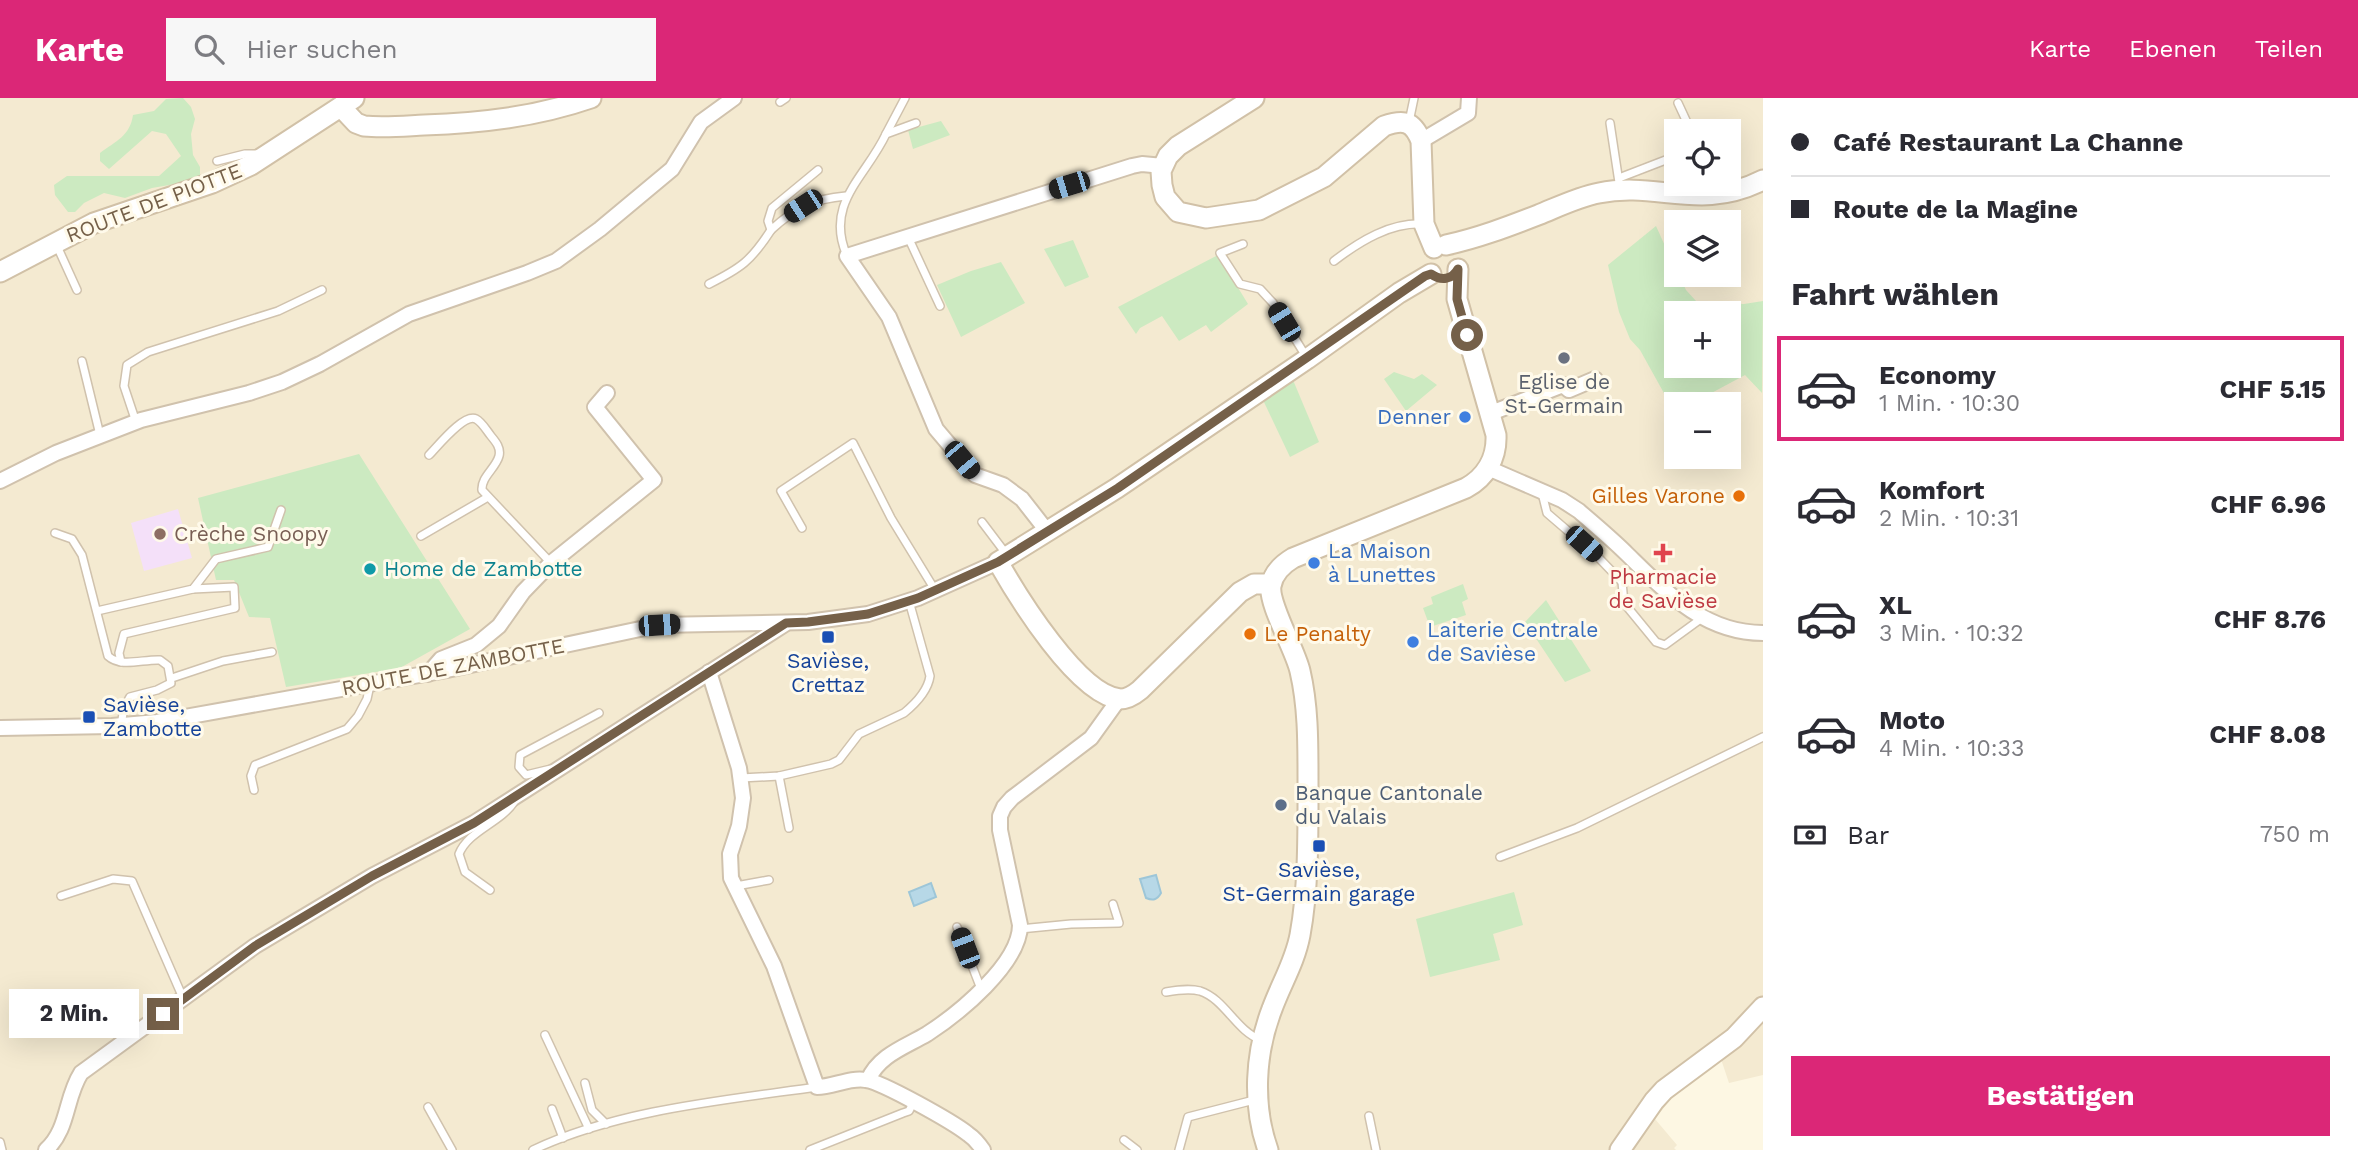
<!DOCTYPE html>
<html lang="de">
<head>
<meta charset="utf-8">
<style>
	body { margin:0; font-family:"Work Sans",sans-serif; background:#f7f7f7; color:#2b2b33; height:100vh; display:flex; flex-direction:column; font-size:26px; white-space:nowrap }
	* { box-sizing:border-box; margin:0 }
	p { font-size:23px; color:#7c7c81 }
	.icon { flex:none; width:38px; height:38px; fill:none; stroke:currentColor; stroke-width:2; stroke-linecap:round; stroke-linejoin:round }
	.map { position:relative; flex:1; overflow:hidden }
	.details { display:flex; flex-direction:column; background:#fff; width:595px }
	.details>* { flex:none }
	.guide { display:grid; align-content:center; height:154px; padding:0 28px; background:#fff }
	.tools { position:absolute; left:1664px; top:21px; display:grid; gap:14px }
	.tools a { display:grid; place-items:center; width:77px; height:77px; border-radius:0px; background:#fff; box-shadow:0 7px 28px #0002; font-size:35px }
	.end { position:absolute; width:32px; height:32px; margin:-16px; border:9px solid #756049; background:#fff; box-shadow:0 0 0 4px #fff }
	.from { border-radius:50% }
	.bubble { position:absolute; height:49px; border-radius:0px; background:#fff; box-shadow:0 7px 28px #0002; font-size:23px; font-weight:700; line-height:49px; text-align:center }
	.car { position:absolute; width:21px; height:42px; margin:-21px -10px; border-radius:9px; box-shadow:0 0 5px 2px #0007; background:linear-gradient(#222 24%,#8ab4d8 0 40%,#222 0 76%,#8ab4d8 0 86%,#222 0) }
	.guide b { display:flex; align-items:center; gap:24px; height:66px; font-size:26px }
	.guide b+b { border-top:2px solid #e1e1e2 }
	.guide i { width:18px; height:18px; background:#2b2b33 }
	ul { padding:0; list-style:none }
	li { display:flex; align-items:center; gap:21px; height:105px; margin:0 14px 10px; padding:0 14px; border:4px solid transparent; border-radius:0px }
	li div { flex:1 }
	li b { display:block; font-size:26px }
	li em { font-style:normal; font-weight:700 }
	li.on { border-color:#db2777 }
	li>.icon { width:63px; height:63px; stroke-width:1.5 }
	h2 { padding:0 28px; font-size:32px; line-height:84px }
	.pay { display:flex; align-items:center; gap:18px; height:77px; padding:0 28px; font-size:26px }
	.pay p { margin-inline-start:auto }
	.primary-button { display:flex; gap:14px; margin-top:auto; padding:14px 28px }
	.primary-button a { flex:1; height:80px; border-radius:0px; background:#db2777; color:#fff; font-size:28px; font-weight:700; line-height:80px; text-align:center }
	header { display:flex; align-items:center; gap:42px; box-sizing:border-box; height:98px; padding:0 35px; background:#db2777; color:#fff }
	header strong { font-size:33px }
	nav { display:flex; gap:38px; margin-inline-start:auto; font-size:24px }
	.search { width:490px; height:63px; background:#f7f7f7; display:flex; align-items:center; gap:18px; box-sizing:border-box; padding:0 24px; border-radius:0px; color:#7c7c81; font-size:26px }
	main { display:flex; flex:1; min-height:0 }
	.map>svg:first-child { display:block }
</style>
</head>
<body>
<header>
<strong>Karte</strong>
<div class="search"><svg class="icon" aria-label="search" viewBox="0 0 24 24"><circle cx="10" cy="10" r="6"/><path d="M15 15l6 6"/></svg>Hier suchen</div>
<nav><a>Karte</a><a>Ebenen</a><a>Teilen</a></nav>
</header>
<main>
<div class="map">
<svg width="1763" height="1052" viewBox="0 0 1763 1052">
	<rect width="100%" height="100%" fill="#fdf7e3"/>
	<path fill="#f4ead1" fill-rule="evenodd" d="M0,0H1763V977L1729,985L1721,961L1682,987L1655,1021L1677,1047L1674,1050L1676,1052H0ZM1676,33H1729V86H1676ZM1676,124H1729V177H1676ZM1676,215H1729V268H1676ZM1676,306H1729V359H1676Z"/>
	<path fill="#f4e0f9" d="M178,411L192,460L144,473L131,425Z"/>
	<g fill="#cceac1" fill-rule="evenodd">
		<path d="M183,0L191,9L195,21L191,36L193,57L200,69V78L181,85L152,90L125,100L104,95L84,105L75,114H68L55,97L54,87L67,78H159L181,58L166,36L152,33L109,71L100,63V55C116,43 130,38 133,17L154,13L166,1Z"/>
		<path d="M941,23L950,37L913,51L908,32Z"/>
		<path d="M1656,128L1676,172V177H1679L1686,192L1696,203L1744,206L1763,203L1762,295L1745,277L1691,306H1676L1675,315L1640,252L1630,241L1619,214L1608,167ZM1676,215H1729V268H1676Z"/>
		<path d="M1073,142L1089,179L1065,189L1044,151Z"/>
		<path d="M1218,157L1248,206L1211,234L1206,227L1179,243L1162,218L1140,230L1136,236L1118,209Z"/>
		<path d="M1001,164L1025,205L961,239L937,187L971,173Z"/>
		<path d="M1394,274L1414,281L1422,276L1437,287L1406,313L1384,281Z"/>
		<path d="M1293,282L1319,344L1290,359L1263,302Z"/>
		<path d="M359,356L470,531L400,570L286,589L270,520L249,519L234,482H216L198,400Z"/>
		<path d="M1463,486L1468,501L1462,504L1466,517L1430,529L1423,510L1433,506L1431,499Z"/>
		<path d="M1546,502L1591,573L1565,584L1525,524Z"/>
		<path d="M1514,794L1523,827L1493,836L1500,862L1430,879L1416,821Z"/>
	</g>
	<g fill="#b7d8e7" stroke="#9dc6d8" stroke-width="2">
		<path d="M1156,777L1161,795C1157,802 1153,803 1146,800L1140,781Z"/>
		<path d="M931,785L936,799L914,808L909,794Z"/>
	</g>
	<g fill="none" stroke-linecap="round" stroke-linejoin="round">
		<defs>
			<g id="lane">
				<path d="M780,4L786,0"/>
				<path d="M1678,5L1691,33"/>
				<path d="M1409,24L1414,0"/>
				<path d="M1610,25L1620,91"/>
				<path d="M886,36L905,0"/>
				<path d="M217,63L245,56H260"/>
				<path d="M818,72L772,110L768,123L771,132C796,109 813,101 846,98"/>
				<path d="M1619,80L1676,58"/>
				<path d="M908,139L940,208"/>
				<path d="M1243,146L1220,155L1240,186L1260,191L1273,205L1307,260"/>
				<path d="M57,148L77,192"/>
				<path d="M847,158C824,105 866,79 886,36L916,25"/>
				<path d="M1334,163C1360,143 1391,124 1424,126"/>
				<path d="M709,186C741,170 751,163 771,132"/>
				<path d="M82,263L100,337"/>
				<path d="M136,324L124,288L127,267L148,254L278,213L322,192"/>
				<path d="M429,357C438,348 464,315 476,321C482,324 487,333 491,338C496,344 501,350 499,358C496,370 481,379 482,392L551,465"/>
				<path d="M1542,395L1547,415L1597,458L1622,484L1646,474"/>
				<path d="M982,424L1007,457"/>
				<path d="M802,430L781,393L853,345L891,420L935,492"/>
				<path d="M55,435L72,441L82,457L108,558C121,570 143,561 160,562L168,568L171,585L157,592L130,599L124,610L121,627"/>
				<path d="M421,438L488,399"/>
				<path d="M1622,484L1624,505L1656,544L1665,547L1702,520"/>
				<path d="M97,513L193,491L216,461L268,449L281,412"/>
				<path d="M121,564L119,555L124,536L235,510L234,489L193,491"/>
				<path d="M172,580L223,563L272,554"/>
				<path d="M551,671L526,677L519,669L520,657L599,615"/>
				<path d="M779,678L789,730"/>
				<path d="M741,680L779,678L831,666L839,662L859,636L904,615C915,606 928,592 930,578L909,503"/>
				<path d="M254,692L251,678L255,667L347,631L358,618L367,601L370,587"/>
				<path d="M1500,759L1577,730L1763,639"/>
				<path d="M736,788L769,782"/>
				<path d="M490,792L465,774L459,756C468,733 500,725 514,704"/>
				<path d="M61,798L113,781L132,783L183,900"/>
				<path d="M957,829L981,891"/>
				<path d="M1020,831L1071,826L1119,825L1113,806"/>
				<path d="M1166,894C1177,892 1189,890 1200,893C1225,901 1236,933 1261,942"/>
				<path d="M545,937L589,1031"/>
				<path d="M585,985L592,1012L606,1026"/>
				<path d="M428,1009L452,1052"/>
				<path d="M552,1011L563,1040"/>
				<path d="M1369,1018L1376,1052"/>
				<path d="M1124,1042L1137,1052"/>
				<path d="M0,1044L2,1052"/>
				<path d="M533,1052C617,1012 725,1002 817,989"/>
				<path d="M810,1052L903,1015L909,1013L913,1005"/>
				<path d="M1179,1052L1188,1019L1258,1001"/>
			</g>
			<g id="street">
				<path d="M1421,43L1468,15L1469,0"/>
				<path d="M1491,315L1563,287L1569,292L1595,281"/>
				<path d="M1488,370L1562,402L1579,413C1595,427 1612,441 1627,456C1666,494 1704,535 1763,535"/>
				<path d="M0,383L56,355L141,322L249,295L282,284L320,266L409,216L527,175L556,163L600,131L672,71L701,24L734,0"/>
				<path d="M1047,433L1022,401L1003,387L975,377L936,331L889,219L847,158L1132,68L1142,66L1163,68"/>
				<path d="M709,574L739,670L743,700L739,728L730,756L731,780L774,868L817,989C833,989 850,979 866,982C882,984 953,1024 968,1036C974,1040 979,1046 983,1052"/>
				<path d="M428,576L441,561L476,547L499,528L523,494L551,465L654,382L595,309L607,295"/>
				<path d="M0,630L112,628L157,624L447,572L659,527L808,524L868,516L918,500L998,464"/>
				<path d="M868,982C879,957 905,949 927,936C958,916 1020,866 1020,827L1000,732V718L1004,709L1012,700L1091,640L1119,601"/>
				<path d="M46,1052C69,1031 65,1000 81,975L255,848L372,778L474,725L785,526"/>
			</g>
			<g id="secondary">
				<path d="M1254,0L1178,48L1168,58L1161,73L1162,87L1165,99L1178,114L1206,120L1259,112L1324,79L1384,28C1404,21 1413,23 1421,43L1424,126L1434,150"/>
				<path d="M341,9L356,25L364,28C384,30 404,28 424,27C481,25 536,19 591,0"/>
				<path d="M1446,147C1478,140 1507,129 1538,117C1558,109 1578,99 1599,95C1658,83 1700,114 1763,82"/>
				<path d="M0,174L94,125L212,85L251,67L354,0"/>
				<path d="M1271,486H1254L1240,494L1140,592C1134,597 1128,601 1120,601C1078,597 1018,499 998,464L1117,390L1307,261L1399,195L1431,176"/>
				<path d="M1268,1052C1252,1007 1255,955 1272,911C1281,886 1295,864 1300,837C1309,789 1308,728 1308,678C1308,643 1308,607 1300,573C1295,551 1268,506 1271,488C1273,475 1283,466 1293,460L1466,390C1486,379 1497,360 1496,337L1457,201L1458,171"/>
				<path d="M1620,1052L1654,1003L1664,992L1734,940L1763,909"/>
			</g>
		</defs>
		<use href="#lane" stroke="#d0c2ad" stroke-width="10"/>
		<use href="#street" stroke="#d0c2ad" stroke-width="18"/>
		<use href="#secondary" stroke="#d1c1a7" stroke-width="23"/>
		<use href="#lane" stroke="#fff" stroke-width="7"/>
		<use href="#street" stroke="#fff" stroke-width="14"/>
		<use href="#secondary" stroke="#fff" stroke-width="19"/>
	</g>
	<g fill="none" stroke-linecap="round" stroke-linejoin="round">
		<path stroke="#756049" stroke-width="9" d="M163,916L255,848L372,778L474,725L786,525L808,524L868,516L918,500L998,464L1118,390L1425,178L1431,176C1441,183 1452,182 1458,171L1457,201L1467,237"/>
	</g>
	<circle fill="#6b7280" stroke="#fffaea" stroke-width="2.5" cx="1564" cy="260" r="7"/>
	<g fill="#3f7fe0" stroke="#fffaea" stroke-width="2.5">
		<circle cx="1465" cy="319" r="7"/>
		<circle cx="1314" cy="465" r="7"/>
		<circle cx="1413" cy="544" r="7"/>
	</g>
	<g fill="#e8710a" stroke="#fffaea" stroke-width="2.5">
		<circle cx="1739" cy="398" r="7"/>
		<circle cx="1250" cy="536" r="7"/>
	</g>
	<circle fill="#8d6e63" stroke="#fffaea" stroke-width="2.5" cx="160" cy="436" r="7"/>
	<path fill="#e0444e" stroke="#fffaea" stroke-width="2.5" d="M1659.5 444.5h7v7h7v7h-7v7h-7v-7h-7v-7h7z"/>
	<circle fill="#0f9aa8" stroke="#fffaea" stroke-width="2.5" cx="370" cy="471" r="7"/>
	<g fill="#1a4fb4" stroke="#fffaea" stroke-width="2.5">
		<rect x="821" y="532" width="14" height="14" rx="3.5"/>
		<rect x="82" y="612" width="14" height="14" rx="3.5"/>
		<rect x="1312" y="741" width="14" height="14" rx="3.5"/>
	</g>
	<circle fill="#5c6f8a" stroke="#fffaea" stroke-width="2.5" cx="1281" cy="707" r="7"/>
	<g text-anchor="middle" stroke-width="6" stroke-linejoin="round" paint-order="stroke">
		<g font-size="21" fill="#756049" stroke="#fffaea">
			<text transform="translate(154 105) rotate(-21)" y="7">ROUTE DE PIOTTE</text>
			<text transform="translate(453 569) rotate(-11)" y="7">ROUTE DE ZAMBOTTE</text>
		</g>
		<g font-size="21" fill="#5b616d" stroke="#fffaea">
			<text x="1564" y="291">Eglise de<tspan x="1564" dy="24">St-Germain</tspan></text>
		</g>
		<g font-size="21" fill="#366cbe" stroke="#fffaea" text-anchor="start">
			<text x="1451" y="326" text-anchor="end">Denner</text>
			<text x="1328" y="460">La Maison<tspan x="1328" dy="24">à Lunettes</tspan></text>
			<text x="1427" y="539">Laiterie Centrale<tspan x="1427" dy="24">de Savièse</tspan></text>
		</g>
		<g font-size="21" fill="#c56008" stroke="#fffaea" text-anchor="end">
			<text x="1725" y="405">Gilles Varone</text>
			<text x="1264" y="543" text-anchor="start">Le Penalty</text>
		</g>
		<g font-size="21" fill="#785e54" stroke="#fffaea" text-anchor="start">
			<text x="174" y="443">Crèche Snoopy</text>
		</g>
		<g font-size="21" fill="#0d838f" stroke="#fffaea" text-anchor="start">
			<text x="384" y="478">Home de Zambotte</text>
		</g>
		<g font-size="21" fill="#be3a42" stroke="#fffaea">
			<text x="1663" y="486">Pharmacie<tspan x="1663" dy="24">de Savièse</tspan></text>
		</g>
		<g font-size="21" fill="#164399" stroke="#fffaea">
			<text x="828" y="570">Savièse,<tspan x="828" dy="24">Crettaz</tspan></text>
			<text x="103" y="614" text-anchor="start">Savièse,<tspan x="103" dy="24">Zambotte</tspan></text>
			<text x="1319" y="779">Savièse,<tspan x="1319" dy="24">St-Germain garage</tspan></text>
		</g>
		<g font-size="21" fill="#4e5e75" stroke="#fffaea" text-anchor="start">
			<text x="1295" y="702">Banque Cantonale<tspan x="1295" dy="24">du Valais</tspan></text>
		</g>
	</g>
</svg>
<div class="tools">
<a><svg class="icon" aria-label="locate" viewBox="0 0 24 24"><circle cx="12" cy="12" r="6"/><path d="M12 2v4M12 18v4M2 12h4M18 12h4"/></svg></a>
<a><svg class="icon" aria-label="layers" viewBox="0 0 24 24"><path d="M12 4l9 5-9 5-9-5zM3 14l9 5 9-5"/></svg></a>
<a>+</a>
<a>−</a>
</div>
<i class="end from" style="left:1467px;top:237px"></i>
<i class="end" style="left:163px;top:916px"></i>
<div class="bubble" style="left:9px;top:891px;width:130px">2 Min.</div>
<i class="car" style="left:1069px;top:87px;rotate:253deg"></i>
<i class="car" style="left:803px;top:108px;rotate:237deg"></i>
<i class="car" style="left:1284px;top:224px;rotate:329deg"></i>
<i class="car" style="left:962px;top:362px;rotate:140deg"></i>
<i class="car" style="left:1584px;top:446px;rotate:132deg"></i>
<i class="car" style="left:659px;top:527px;rotate:86deg"></i>
<i class="car" style="left:965px;top:850px;rotate:339deg"></i>
</div>
<section class="details">
<div class="guide">
<b><i class="from"></i>Café Restaurant La Channe</b>
<b><i></i>Route de la Magine</b>
</div>
<h2>Fahrt wählen</h2>
<ul>
<li class="on"><svg class="icon" aria-label="car" viewBox="0 0 24 24"><path d="M5 17H2v-5l4-1 3-4h7l3 4 3 1v5h-3M9 17h6M6 11h13"/><circle cx="7" cy="17" r="2"/><circle cx="17" cy="17" r="2"/></svg><div><b>Economy</b><p>1 Min. · 10:30</p></div><em>CHF 5.15</em></li>
<li><svg class="icon" aria-label="car" viewBox="0 0 24 24"><path d="M5 17H2v-5l4-1 3-4h7l3 4 3 1v5h-3M9 17h6M6 11h13"/><circle cx="7" cy="17" r="2"/><circle cx="17" cy="17" r="2"/></svg><div><b>Komfort</b><p>2 Min. · 10:31</p></div><em>CHF 6.96</em></li>
<li><svg class="icon" aria-label="car" viewBox="0 0 24 24"><path d="M5 17H2v-5l4-1 3-4h7l3 4 3 1v5h-3M9 17h6M6 11h13"/><circle cx="7" cy="17" r="2"/><circle cx="17" cy="17" r="2"/></svg><div><b>XL</b><p>3 Min. · 10:32</p></div><em>CHF 8.76</em></li>
<li><svg class="icon" aria-label="car" viewBox="0 0 24 24"><path d="M5 17H2v-5l4-1 3-4h7l3 4 3 1v5h-3M9 17h6M6 11h13"/><circle cx="7" cy="17" r="2"/><circle cx="17" cy="17" r="2"/></svg><div><b>Moto</b><p>4 Min. · 10:33</p></div><em>CHF 8.08</em></li>
</ul>
<div class="pay"><svg class="icon" aria-label="cash" viewBox="0 0 24 24"><path d="M3 7h18v10H3z"/><circle cx="12" cy="12" r="2"/></svg>Bar<p>750 m</p></div>
<div class="primary-button"><a>Bestätigen</a></div>
</section>
</main>
</body>
</html>
